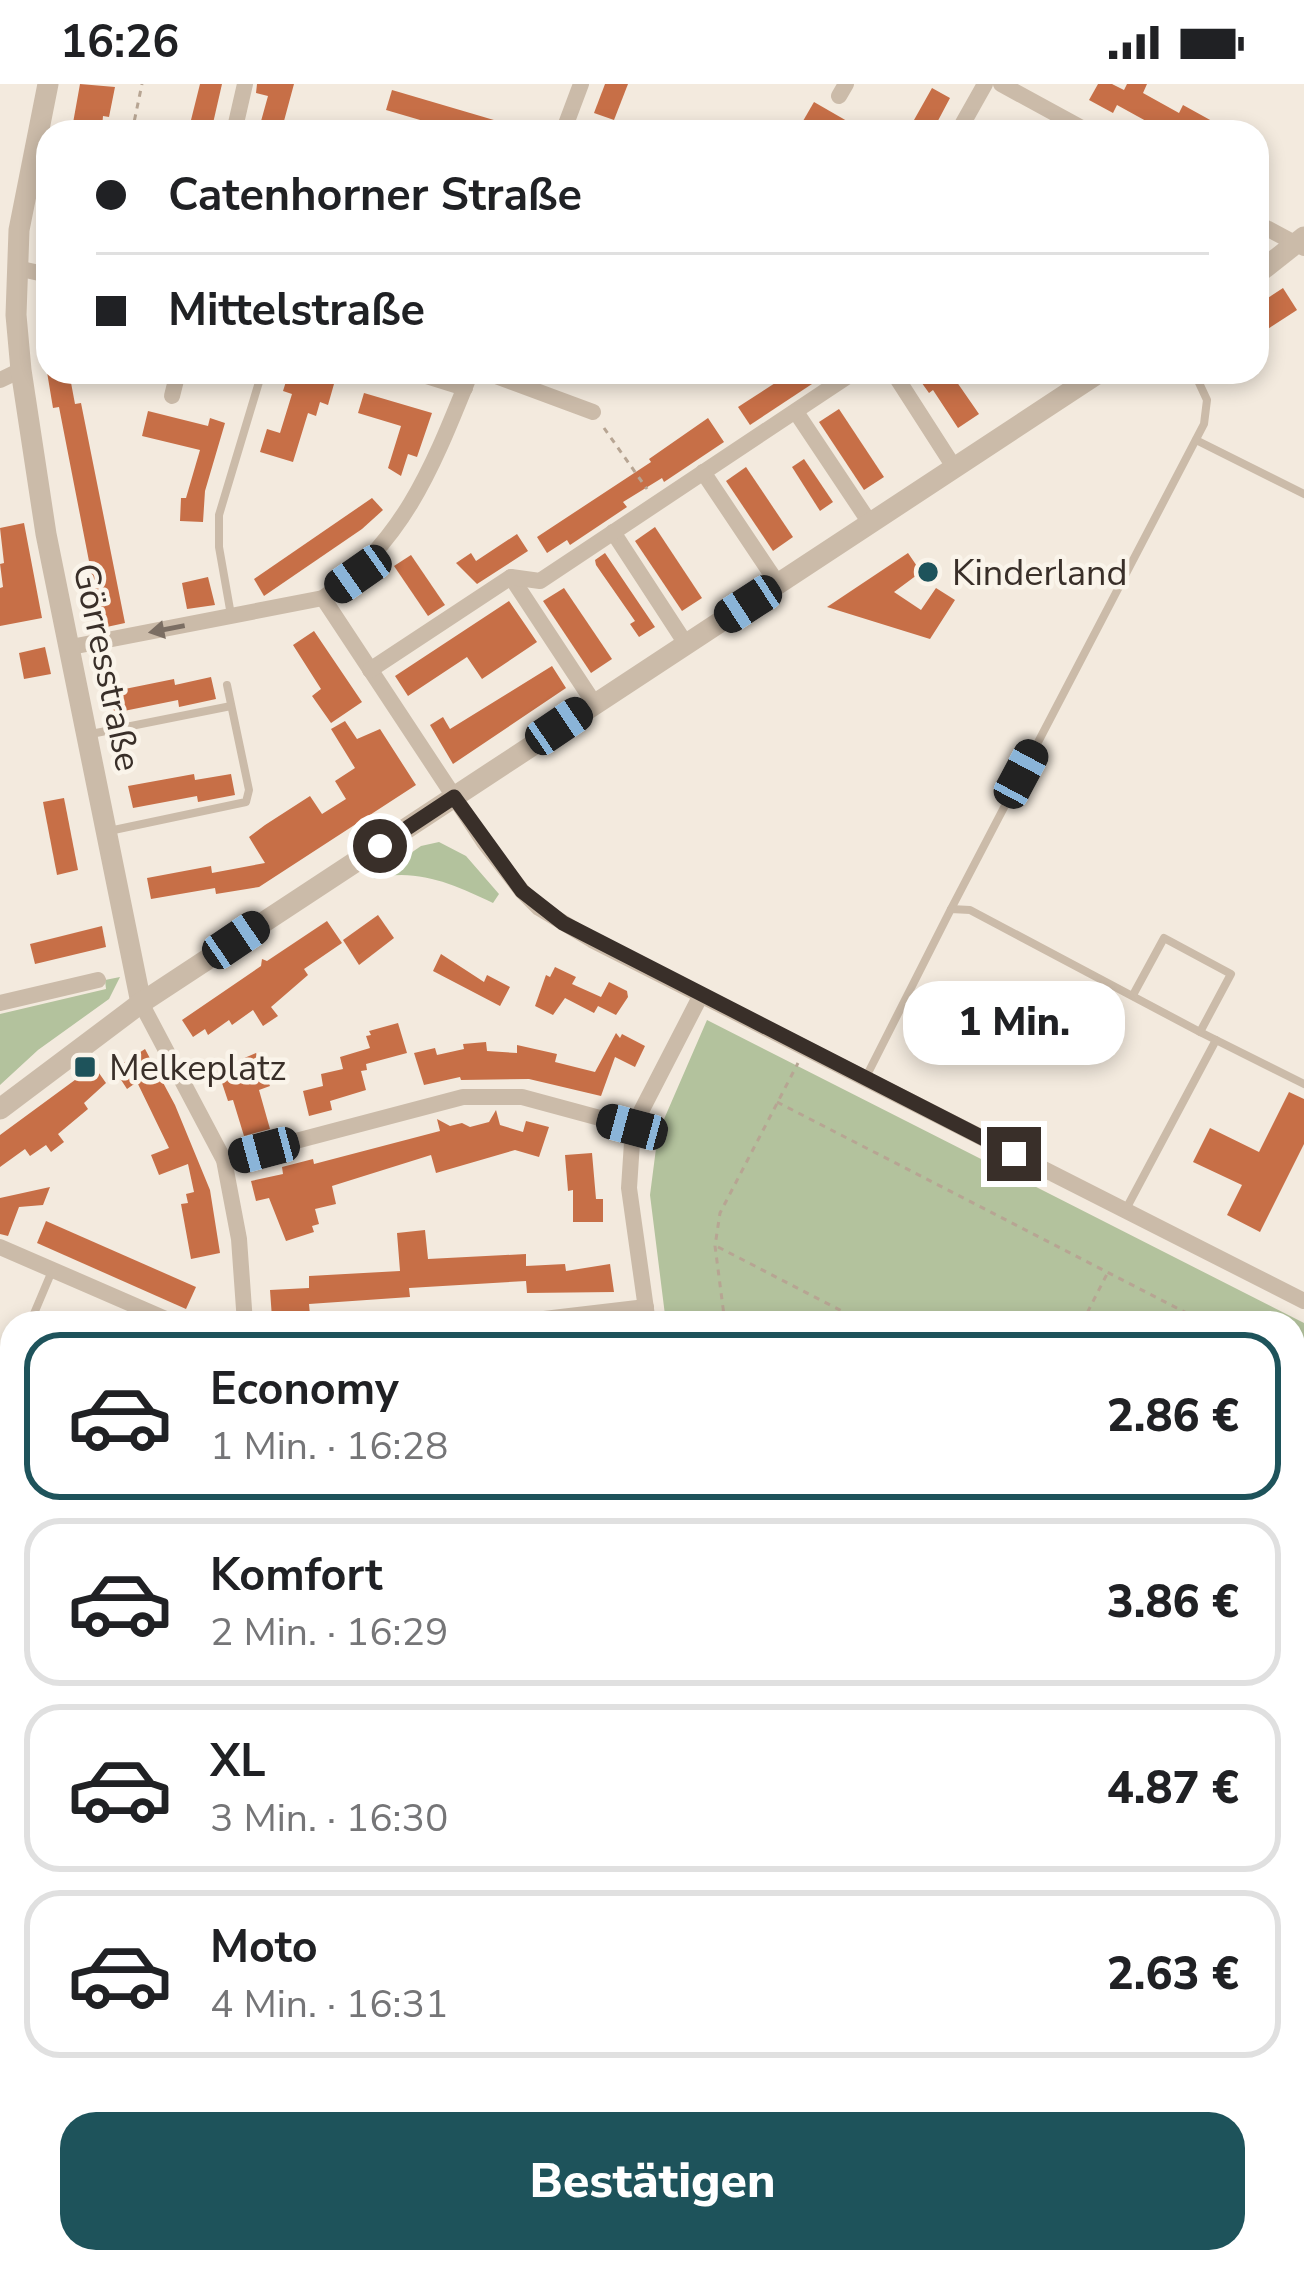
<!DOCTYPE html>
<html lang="de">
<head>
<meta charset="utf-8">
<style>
	body { margin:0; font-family:"Nunito Sans",sans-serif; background:#f2f2f2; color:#202124; height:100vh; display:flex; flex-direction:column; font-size:45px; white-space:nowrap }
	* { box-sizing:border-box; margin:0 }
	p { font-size:39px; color:#757577 }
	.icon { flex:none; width:66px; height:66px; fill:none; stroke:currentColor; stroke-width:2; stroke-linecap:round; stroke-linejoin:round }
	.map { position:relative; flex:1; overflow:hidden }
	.details { position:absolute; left:0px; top:1227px; width:1305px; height:963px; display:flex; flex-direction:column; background:#fff; border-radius:36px 36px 0 0; box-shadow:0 6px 18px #0003 }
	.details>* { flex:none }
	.hud { position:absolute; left:36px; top:36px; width:1233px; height:264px; border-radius:36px; box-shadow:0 6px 18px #0003; display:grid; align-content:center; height:264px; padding:0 60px; background:#fff }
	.end { position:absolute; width:54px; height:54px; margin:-27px; border:15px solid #392f29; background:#fff; box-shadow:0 0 0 6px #fff }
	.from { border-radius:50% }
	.bubble { position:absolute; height:84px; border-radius:36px; background:#fff; box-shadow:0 6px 18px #0003; font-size:39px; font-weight:800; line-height:84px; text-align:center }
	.car { position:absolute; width:36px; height:72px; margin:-36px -18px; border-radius:15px; box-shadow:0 0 9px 3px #0007; background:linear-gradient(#222 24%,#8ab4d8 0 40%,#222 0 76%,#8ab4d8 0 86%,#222 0) }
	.hud b { display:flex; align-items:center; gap:42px; height:114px; font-size:45px }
	.hud b+b { border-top:3px solid #e0e0e0 }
	.hud i { width:30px; height:30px; background:#202124 }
	ul { padding:21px 0 0; list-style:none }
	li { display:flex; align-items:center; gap:36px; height:168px; margin:0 24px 18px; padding:0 36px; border:6px solid #e0e0e0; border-radius:36px }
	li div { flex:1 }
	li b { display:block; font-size:45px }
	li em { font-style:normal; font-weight:800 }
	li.selected { border-color:#1e535b }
	li>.icon { width:108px; height:108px; stroke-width:1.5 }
	.button { display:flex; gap:24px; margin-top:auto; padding:24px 60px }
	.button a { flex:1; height:138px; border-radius:36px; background:#1e535b; color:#fff; font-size:48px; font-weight:800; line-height:138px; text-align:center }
	.status { display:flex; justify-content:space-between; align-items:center; height:84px; padding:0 60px; background:#fff; direction:ltr }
	.status svg { height:33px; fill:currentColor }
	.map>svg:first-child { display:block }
</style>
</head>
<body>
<div class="status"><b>16:26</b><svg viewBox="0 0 49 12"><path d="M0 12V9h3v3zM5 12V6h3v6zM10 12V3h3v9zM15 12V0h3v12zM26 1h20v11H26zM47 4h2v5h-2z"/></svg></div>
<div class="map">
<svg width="1304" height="2189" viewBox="0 0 1304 2189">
	<rect width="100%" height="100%" fill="#f3eade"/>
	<g fill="#b3c29d">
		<path d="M439,758L466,772L499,810L493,819C455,801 416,783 373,795L421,762Z"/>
		<path d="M120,893L109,915L38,966L0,1001V930L106,905L105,896Z"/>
		<path d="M707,936L1304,1239V1508L1293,1529V1239H666L650,1111L658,1049Z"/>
	</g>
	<g fill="#c76f47">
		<path d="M80,0L115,3L109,33L103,32L102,44L73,39Z"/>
		<path d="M200,0H222L211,48H188Z"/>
		<path d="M257,0H294L281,48H258L268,12L256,9Z"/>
		<path d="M605,0H628L614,36L594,29Z"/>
		<path d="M1098,0H1112L1124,6L1127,0H1147L1143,9L1179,29L1183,21L1212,37L1205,48H1166L1117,21L1113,29L1089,16Z"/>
		<path d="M932,4L950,14L932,48H915L920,39L914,36Z"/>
		<path d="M392,6L521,44V48H461L386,26Z"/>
		<path d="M814,18L847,37L841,48H823L803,37Z"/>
		<path d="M1283,204L1297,226L1257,252V221Z"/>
		<path d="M47,288H69L75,320L81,319L125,539L102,544L59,323L53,324Z"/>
		<path d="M289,288L334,300L328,321L320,318L316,332L308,329L293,378L260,368L267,345L280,349L292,310L283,307Z"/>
		<path d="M792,288H809L815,298L750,341L738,323Z"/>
		<path d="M914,288H942L947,295L952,291L979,330L958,344L933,306L929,309Z"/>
		<path d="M364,309L432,329L417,373L408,370L401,392L388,384L401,342L358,329Z"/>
		<path d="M839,325L884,393L864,406L819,338Z"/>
		<path d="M148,327L208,342L210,334L225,339L205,407L203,438L180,437L181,414H186L200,366L142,352Z"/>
		<path d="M708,334L724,358L664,398L662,394L623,418L627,423L570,461L567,456L547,469L537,453L651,378L649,375Z"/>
		<path d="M804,375L833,418L820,427L792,383Z"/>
		<path d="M746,383L793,453L773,467L726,397Z"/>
		<path d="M372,414L383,426L362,445L264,512L254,495Z"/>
		<path d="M24,439L42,534L0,542V504L3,503L0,480L4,479L0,444Z"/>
		<path d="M655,443L702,514L682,527L635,457Z"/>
		<path d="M517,450L528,467L477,500L456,479L471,469L476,477Z"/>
		<path d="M605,469L655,543L639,553L630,540L635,537L596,481L595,476Z"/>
		<path d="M908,469L921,488L894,508L921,526L936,504L955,516L930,555L827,523Z"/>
		<path d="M411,471L445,521L428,532L394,482Z"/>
		<path d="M208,493L215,521L187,525L182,499Z"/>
		<path d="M564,504L612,575L591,589L543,517Z"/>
		<path d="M509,517L537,558L482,595L467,573L408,612L395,592Z"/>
		<path d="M314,547L362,618L331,639L312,612L321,605L293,561Z"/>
		<path d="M45,563L51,590L24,595L19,569Z"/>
		<path d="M552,582L566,604L453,680L430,641L443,633L450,645Z"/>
		<path d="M211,593L216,615L179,623L178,616L114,629L110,608L174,595L175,601Z"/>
		<path d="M345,637L357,655L380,645L416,701L259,803L216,810L215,804L151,815L147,794L211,782L212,789L265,779L249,753L265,741L310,712L322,730L346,715L335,697L355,684L331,645Z"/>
		<path d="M194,690L195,696L231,690L235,711L198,718L197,712L133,724L128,702Z"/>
		<path d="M64,714L78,786L57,791L43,718Z"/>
		<path d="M378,831L394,854L359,881L343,856Z"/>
		<path d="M327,837L342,859L304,885L308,891L271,923L278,932L263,942L253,926L232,941L229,936L208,951L205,945L193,953L182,936L261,882L262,875L267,877Z"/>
		<path d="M102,842L106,863L35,880L30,860Z"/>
		<path d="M441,870L484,898L487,891L510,903L500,922L433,887Z"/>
		<path d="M555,883L576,893L572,900L601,913L609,898L627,907L628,913L616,931L598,922L594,929L565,914L553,931L535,922L546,891L550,893Z"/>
		<path d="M398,939L407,969L366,980L367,986L361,987L366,1006L330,1017L332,1026L309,1032L303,1007L323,1002L321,990L343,985L340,973L370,964L366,952L371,951L369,947Z"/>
		<path d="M616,949L620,954L622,950L645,962L635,983L615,973L601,1012L529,995L461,996L460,993L424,1001L414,969L435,964L437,971L464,965L463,960L486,958L487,967L517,969V961L557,970L555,978L595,988Z"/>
		<path d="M145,965L175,1021L210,1106L220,1169L191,1175L181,1120L188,1119L186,1110L194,1108L188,1080L159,1091L151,1071L169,1064L137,998L127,1005L114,985Z"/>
		<path d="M256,969L270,1002L259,1006L270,1045L244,1052L233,1016L228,1017L221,996L247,987L242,975Z"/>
		<path d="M94,982L106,999L84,1019L88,1025L58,1050L64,1058L51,1068L46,1061L30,1072L25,1065L0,1083V1051Z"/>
		<path d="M1289,1008L1304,1015V1060L1260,1148L1227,1131L1242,1101L1193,1078L1210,1044L1259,1068Z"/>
		<path d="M496,1026L500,1041L523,1048L526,1037L549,1043L539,1073L515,1066L436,1089L431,1071L332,1102L336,1120L315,1125L319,1140L312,1142L314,1148L286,1157L269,1114L256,1117L251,1097L283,1090L282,1083L313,1075L314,1080L440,1047L437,1035L450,1042L462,1039L470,1043L489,1038Z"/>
		<path d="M592,1069L596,1115H603V1138H573V1106L568,1107L565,1071Z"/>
		<path d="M50,1103L43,1121L19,1123L8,1152L0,1150V1114Z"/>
		<path d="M46,1137L196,1203L186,1225L37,1159Z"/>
		<path d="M425,1146L428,1175L526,1170V1182L565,1180L566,1187L610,1180L614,1208L527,1209L526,1197L409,1204L410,1213L309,1220L310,1231L272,1234L270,1206L309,1204V1192L400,1187L397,1149Z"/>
	</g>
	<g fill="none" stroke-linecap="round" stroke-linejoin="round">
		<g stroke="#b7a593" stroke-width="3" stroke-dasharray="6 6" stroke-linecap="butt">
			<path d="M132,48L142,0"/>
			<path d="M604,344L647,405"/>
			<path d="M777,1018L1206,1239"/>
			<path d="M718,1163L865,1239"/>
			<path d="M725,1239L715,1162L720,1129L798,979"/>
			<path d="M1082,1239L1107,1190"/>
			<path d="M1293,1284L1304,1290"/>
			<path d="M1304,1329L1297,1343L1304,1347"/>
			<path d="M1293,1433L1304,1411"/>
		</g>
		<g stroke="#cbbba9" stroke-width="8">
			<path d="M1196,356L1304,410"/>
			<path d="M231,531L219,463V431L262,288"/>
			<path d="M91,650L231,622"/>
			<path d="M109,747L246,718L249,706L227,601"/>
			<path d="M951,825L1204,340L1207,316L1194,288"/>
			<path d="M1200,948L1304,1000"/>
			<path d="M866,993L951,825L970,826L1200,948L1231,890L1164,854L1133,911"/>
			<path d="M1126,1125L1216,956"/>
			<path d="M30,1239L52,1187"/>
			<path d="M0,1285L12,1275"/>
			<path d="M0,1452L12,1454"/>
		</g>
		<g stroke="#cbbba9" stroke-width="16">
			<path d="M1001,0L1089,48"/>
			<path d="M839,12L846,0"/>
			<path d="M234,48L245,0"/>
			<path d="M563,48L581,0"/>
			<path d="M958,48L985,0"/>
			<path d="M1257,139L1304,164"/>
			<path d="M17,184L48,191"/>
			<path d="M414,288L465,304"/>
			<path d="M471,288C434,379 406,456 323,514L484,758L522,807L539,824L592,856L1304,1217"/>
			<path d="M485,288L593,328"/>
			<path d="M893,288L954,383"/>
			<path d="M0,296L21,286"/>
			<path d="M172,312L178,288"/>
			<path d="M796,328L870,439"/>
			<path d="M703,388L778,500"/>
			<path d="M613,448L686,560"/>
			<path d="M511,493L594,619"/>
			<path d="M71,563L323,514"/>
			<path d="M370,586L511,493L540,497L854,288"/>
			<path d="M0,919L98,896"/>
			<path d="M141,919L224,1076L239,1155L245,1239"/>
			<path d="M224,1076L463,1013H522L633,1043"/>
			<path d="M0,1163L175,1239"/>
			<path d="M510,1239L646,1223"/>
			<path d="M648,1239L629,1104L633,1043L701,911"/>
			<path d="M1293,1536H1304"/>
			<path d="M1293,1883L1304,1888"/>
			<path d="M283,2178L295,2189"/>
			<path d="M555,2178L556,2189"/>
			<path d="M770,2178L771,2189"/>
			<path d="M1010,2189L1011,2178"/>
			<path d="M1215,2189V2178"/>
		</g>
		<g stroke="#cbbba9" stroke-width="21">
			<path d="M48,0L19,146L16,231L21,286L46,450L141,919"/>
			<path d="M1257,190L1304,153"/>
			<path d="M0,1025L141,919L1100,288"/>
		</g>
		<defs>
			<g id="rail">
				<path d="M0,1814L12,1860"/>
				<path d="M0,1956L12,2001"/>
				<path d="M0,2126L13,2189"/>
				<path d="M59,2178L62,2189"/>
				<path d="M96,2178L99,2189"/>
			</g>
		</defs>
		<use href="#rail" stroke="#392f29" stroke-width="9"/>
		<use href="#rail" stroke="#faf4ea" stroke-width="4.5" stroke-dasharray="14" stroke-linecap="butt"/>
	</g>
	<defs><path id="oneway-solid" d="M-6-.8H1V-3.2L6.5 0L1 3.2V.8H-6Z" transform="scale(3)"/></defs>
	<use fill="#7b6e63" href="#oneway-solid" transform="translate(167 545) rotate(169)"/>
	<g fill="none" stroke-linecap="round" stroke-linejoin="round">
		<path stroke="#392f29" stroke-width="15" d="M380,762L454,713L522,807L563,839L1014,1070"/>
	</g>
	<g fill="#1e535b" stroke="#faf4ea" stroke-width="4.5">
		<circle cx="928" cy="488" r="12"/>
		<rect x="73" y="971" width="24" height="24" rx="6"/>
	</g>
	<g text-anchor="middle" stroke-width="9" stroke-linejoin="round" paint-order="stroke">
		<g font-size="36" fill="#392f29" stroke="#faf4ea" text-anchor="start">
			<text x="952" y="501">Kinderland</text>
			<text x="109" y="996">Melkeplatz</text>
		</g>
		<g font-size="36" fill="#392f29" stroke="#faf4ea">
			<text transform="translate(108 583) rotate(78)" y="13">Görresstraße</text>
		</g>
	</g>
</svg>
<i class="end from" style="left:380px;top:762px"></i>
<i class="end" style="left:1014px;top:1070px"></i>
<div class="bubble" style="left:903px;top:897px;width:222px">1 Min.</div>
<i class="car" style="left:358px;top:490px;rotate:235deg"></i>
<i class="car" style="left:748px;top:520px;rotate:237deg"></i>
<i class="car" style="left:559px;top:642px;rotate:56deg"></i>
<i class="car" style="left:1021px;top:690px;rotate:28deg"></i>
<i class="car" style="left:236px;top:856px;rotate:56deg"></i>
<i class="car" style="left:632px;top:1043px;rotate:285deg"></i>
<i class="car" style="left:264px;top:1066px;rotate:255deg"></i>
<div class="hud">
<b><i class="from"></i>Catenhorner Straße</b>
<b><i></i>Mittelstraße</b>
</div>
<section class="details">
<ul>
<li class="selected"><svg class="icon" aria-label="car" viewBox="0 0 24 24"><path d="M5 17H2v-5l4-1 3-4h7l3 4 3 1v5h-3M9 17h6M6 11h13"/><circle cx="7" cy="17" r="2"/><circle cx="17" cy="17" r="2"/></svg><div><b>Economy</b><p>1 Min. · 16:28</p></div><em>2.86 €</em></li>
<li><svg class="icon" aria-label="car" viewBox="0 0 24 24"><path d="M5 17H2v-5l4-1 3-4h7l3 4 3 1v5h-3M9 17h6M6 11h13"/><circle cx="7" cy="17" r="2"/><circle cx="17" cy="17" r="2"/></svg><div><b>Komfort</b><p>2 Min. · 16:29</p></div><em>3.86 €</em></li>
<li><svg class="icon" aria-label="car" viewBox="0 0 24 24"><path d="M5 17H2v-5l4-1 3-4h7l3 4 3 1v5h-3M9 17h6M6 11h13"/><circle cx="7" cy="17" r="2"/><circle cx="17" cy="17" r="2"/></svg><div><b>XL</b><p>3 Min. · 16:30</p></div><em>4.87 €</em></li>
<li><svg class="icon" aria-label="car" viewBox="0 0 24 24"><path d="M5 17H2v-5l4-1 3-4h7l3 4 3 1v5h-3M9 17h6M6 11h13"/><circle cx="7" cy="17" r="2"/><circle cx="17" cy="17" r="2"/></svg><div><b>Moto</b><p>4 Min. · 16:31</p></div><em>2.63 €</em></li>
</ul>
<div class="button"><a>Bestätigen</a></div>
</section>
</div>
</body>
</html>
